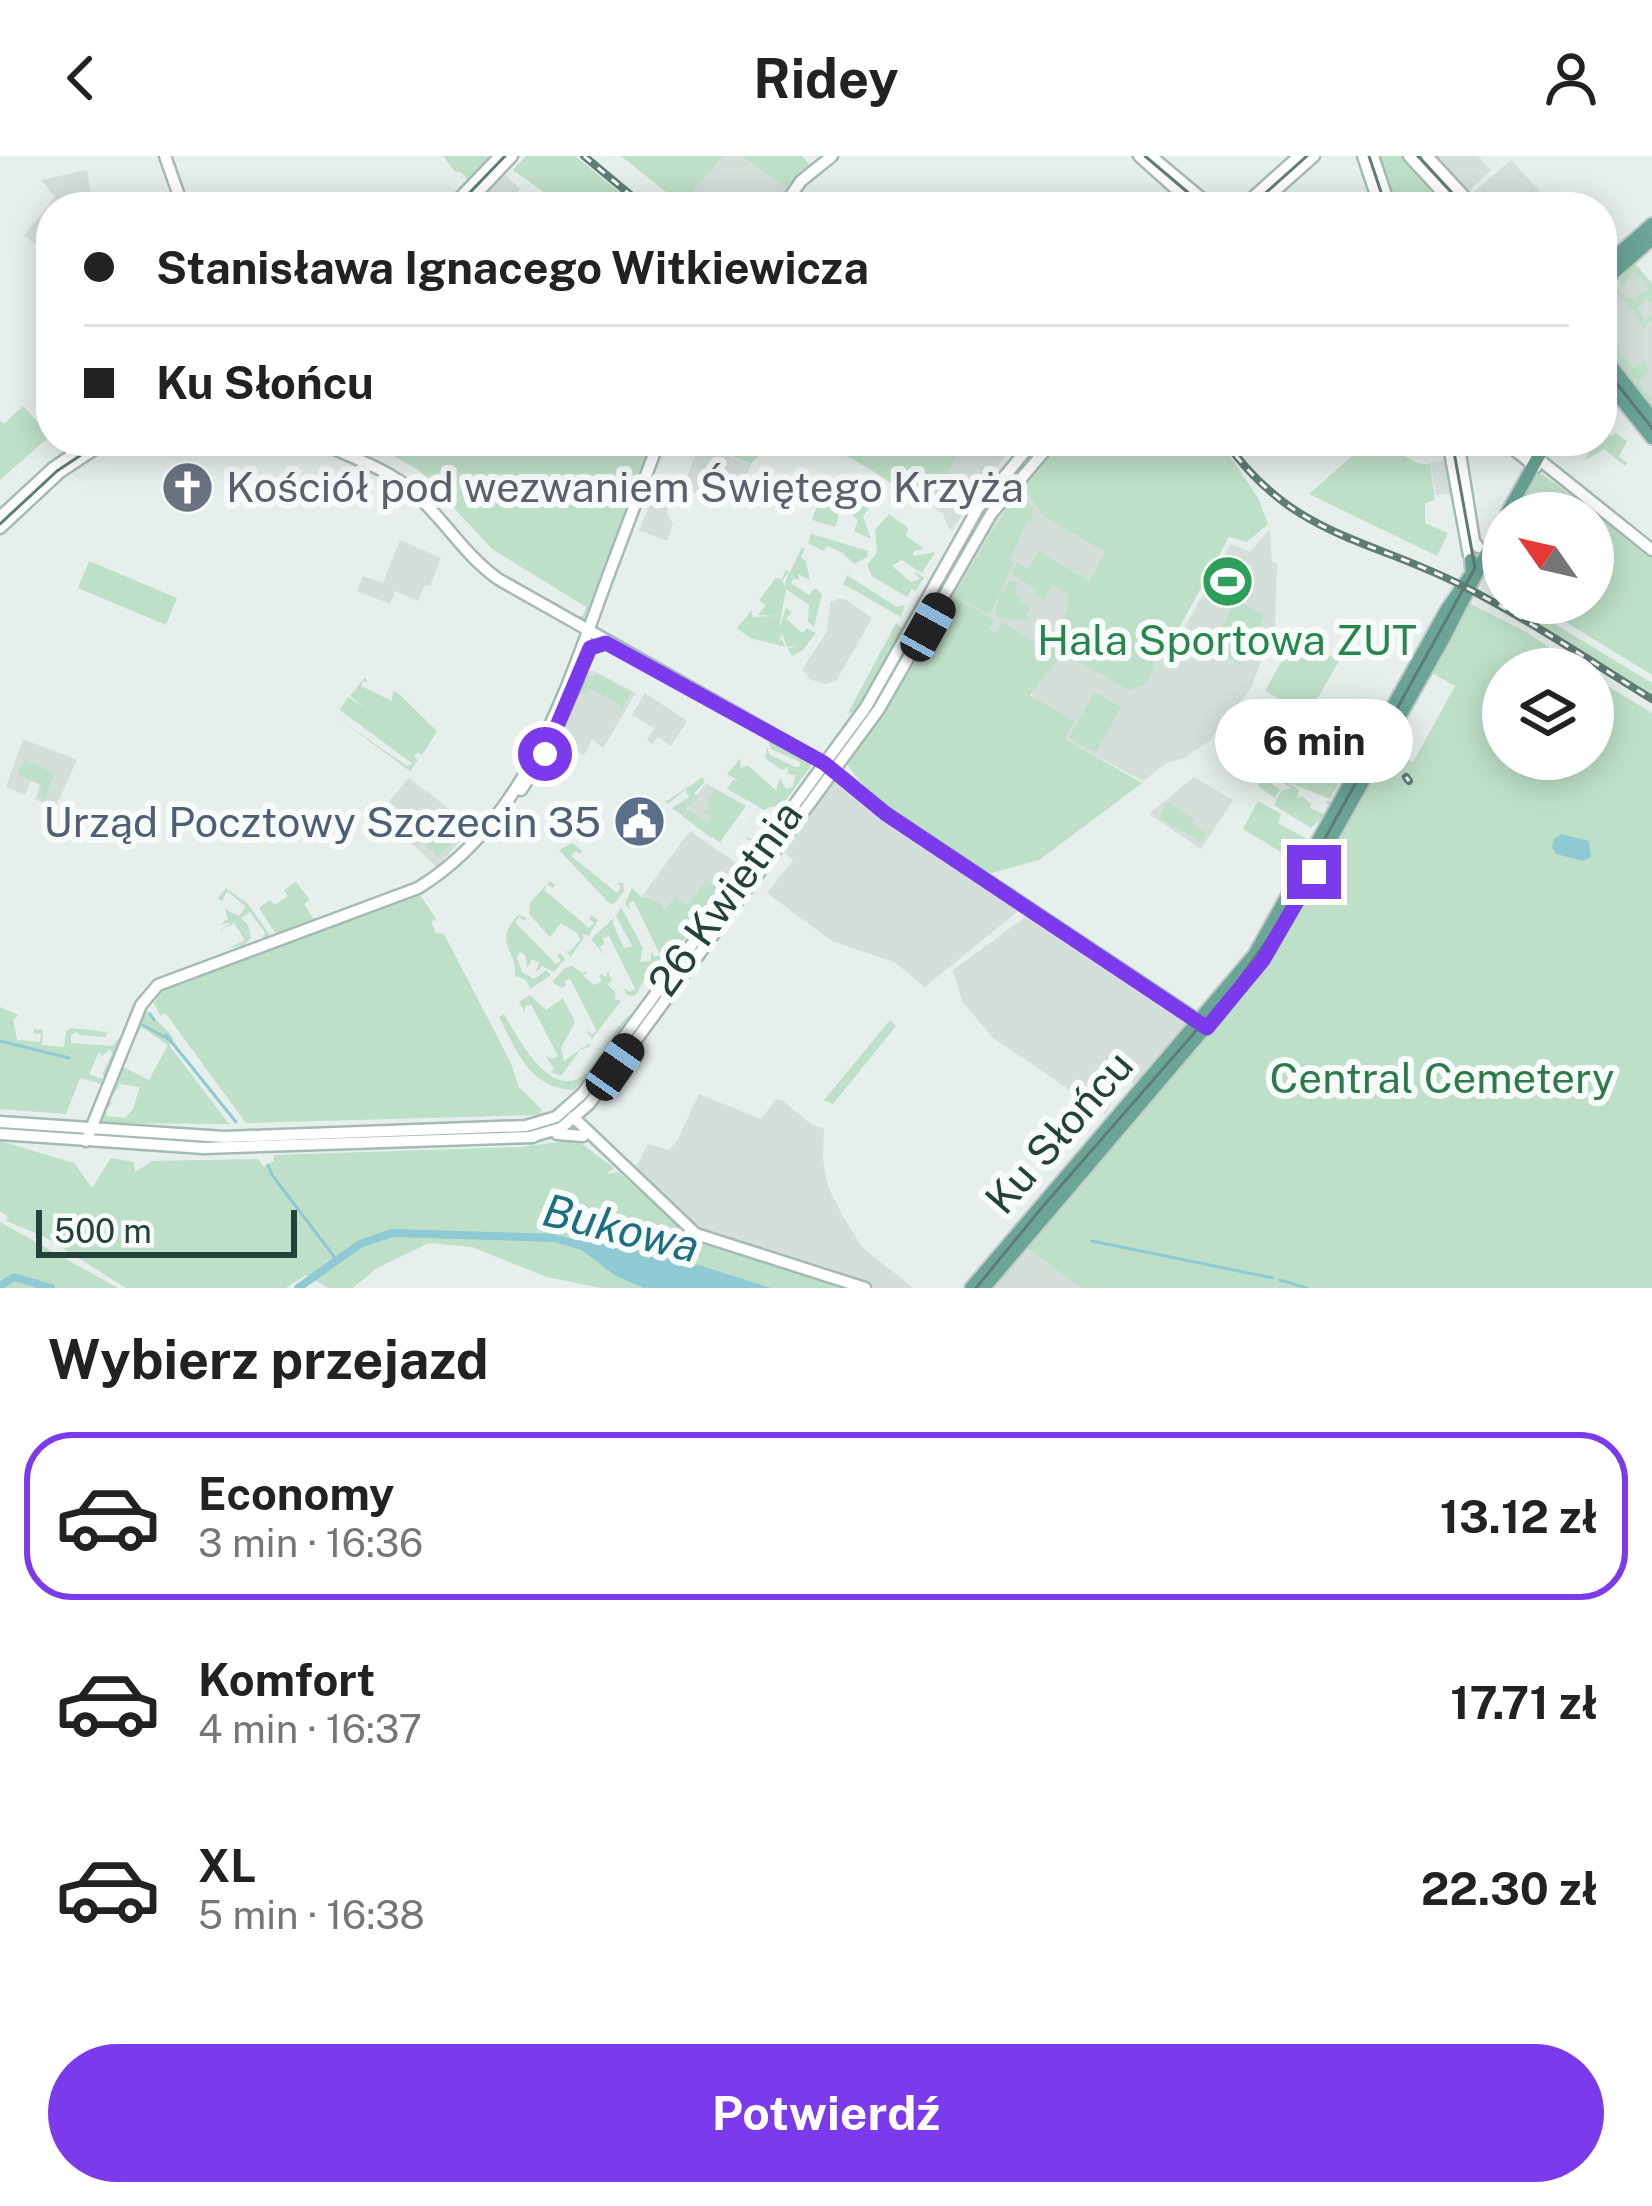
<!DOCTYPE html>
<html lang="pl">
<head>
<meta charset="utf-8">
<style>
	body { margin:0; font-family:"Public Sans",sans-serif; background:#f2f2f2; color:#222; height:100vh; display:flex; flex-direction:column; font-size:45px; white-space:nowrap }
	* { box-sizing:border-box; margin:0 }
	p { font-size:39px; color:#767676 }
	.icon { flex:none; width:66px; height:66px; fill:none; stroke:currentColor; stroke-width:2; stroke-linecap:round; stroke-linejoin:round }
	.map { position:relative; height:1132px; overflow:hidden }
	.panel { display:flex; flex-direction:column; background:#fff; flex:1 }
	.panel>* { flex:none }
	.top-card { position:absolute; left:36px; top:36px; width:1581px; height:264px; border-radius:48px; box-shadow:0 6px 30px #0003; display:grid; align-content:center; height:264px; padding:0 48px; background:#fff }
	.needle { width:78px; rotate:304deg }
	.controls { position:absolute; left:1482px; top:336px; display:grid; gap:24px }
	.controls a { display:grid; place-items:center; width:132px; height:132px; border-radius:50%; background:#fff; box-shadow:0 6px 30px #0003; font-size:60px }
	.scale { position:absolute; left:36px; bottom:30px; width:261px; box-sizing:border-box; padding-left:12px; border:6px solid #24423a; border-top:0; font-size:33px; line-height:42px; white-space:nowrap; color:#24423a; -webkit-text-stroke:9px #f7fbf9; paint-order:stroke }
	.end { position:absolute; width:54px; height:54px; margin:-27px; border:15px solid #7c3aed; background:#fff; box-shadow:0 0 0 6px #fff }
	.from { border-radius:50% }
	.bubble { position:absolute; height:84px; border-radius:42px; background:#fff; box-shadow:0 6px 30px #0003; font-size:39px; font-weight:700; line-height:84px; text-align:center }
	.car { position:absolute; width:36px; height:72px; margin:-36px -18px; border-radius:15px; box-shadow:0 0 9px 3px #0007; background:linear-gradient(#222 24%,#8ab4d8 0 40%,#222 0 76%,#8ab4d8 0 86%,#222 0) }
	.top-card b { display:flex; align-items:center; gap:42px; height:114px; font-size:45px }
	.top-card b+b { border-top:3px solid #e0e0e0 }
	.top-card i { width:30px; height:30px; background:#222 }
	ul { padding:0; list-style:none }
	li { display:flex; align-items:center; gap:36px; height:168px; margin:0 24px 18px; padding:0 24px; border:6px solid transparent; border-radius:48px }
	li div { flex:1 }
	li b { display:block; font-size:45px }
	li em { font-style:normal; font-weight:700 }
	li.current { border-color:#7c3aed }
	li>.icon { width:108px; height:108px; stroke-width:1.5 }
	h2 { padding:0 48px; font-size:54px; line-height:144px }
	.button { display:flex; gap:24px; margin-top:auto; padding:24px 48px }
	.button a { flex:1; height:138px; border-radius:72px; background:#7c3aed; color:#fff; font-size:48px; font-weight:700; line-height:138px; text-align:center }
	header { display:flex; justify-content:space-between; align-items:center; height:156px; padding:0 48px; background:#fff; font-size:54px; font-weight:700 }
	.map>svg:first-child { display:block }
</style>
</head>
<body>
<header><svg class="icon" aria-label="back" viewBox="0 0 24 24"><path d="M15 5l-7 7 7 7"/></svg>Ridey<svg class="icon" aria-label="person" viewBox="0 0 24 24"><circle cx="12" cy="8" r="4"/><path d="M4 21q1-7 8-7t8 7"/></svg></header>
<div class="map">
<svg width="1652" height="1132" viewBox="0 0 1652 1132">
	<rect width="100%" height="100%" fill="#e6efeb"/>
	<g fill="#d4dfda">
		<path d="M724,0H741L789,33L778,51H687L683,46Z"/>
		<path d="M1428,0H1478L1491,14L1464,39Z"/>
		<path d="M1511,4L1542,38L1527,51H1477L1468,41Z"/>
		<path d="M87,14L93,51H51V93L47,98L24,79L55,41L41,24Z"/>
		<path d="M502,16L520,33L513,43L521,51H469Z"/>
		<path d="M1634,107L1652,127V254L1602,189V135Z"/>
		<path d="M700,285H722L719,296L751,309L737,342L712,335L709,343L683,332Z"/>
		<path d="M964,285H1016L950,376L943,358L931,349L948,324L945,321Z"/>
		<path d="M1447,304L1452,338L1436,339L1430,307Z"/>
		<path d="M1022,329L1044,361L1105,396L1074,454L1167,503L1231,388L1250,396L1270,373L1272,406L1277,408L1275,469L1251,532L1208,586L1184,602L1167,607L1143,625L1064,583L984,471L948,446L1004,349Z"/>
		<path d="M661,333L673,338L667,356L673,368L667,385L639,374L655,336Z"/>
		<path d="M400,384L441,402L430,430L425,429L418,445L395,435L390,448L357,435L363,420L383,427Z"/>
		<path d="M837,443H845L872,462L836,525L826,528L812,524L802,514L827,475L830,447Z"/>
		<path d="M585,515H594L636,537L603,592L592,583L584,599L556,584Z"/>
		<path d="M645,537L687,565L671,590L658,581L652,588L647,584L654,572L632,559Z"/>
		<path d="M23,583L77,604L55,652L35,643L40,629L31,625L25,639L6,631Z"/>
		<path d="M1194,621L1233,644L1201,693L1149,658Z"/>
		<path d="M409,622L473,671L437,711L379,657Z"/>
		<path d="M840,625L1024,750L925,831L894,806L832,785L767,737L793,704L783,696L813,649L829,627Z"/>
		<path d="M706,627L735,648L711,682L682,660Z"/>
		<path d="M690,675L738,708L674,797L642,740Z"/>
		<path d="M1032,756L1191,862L1134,928L1106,911L1091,934L1111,949L1105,958L993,882L962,845L953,814Z"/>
		<path d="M699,938L761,963L776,943L782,944L812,969L824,973L823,1004L828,1031L844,1062L862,1091L913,1132H874L857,1123L705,1081L633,1017L648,988L669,994L677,985Z"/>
		<path d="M1026,1091L1080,1132H992Z"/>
	</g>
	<g fill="#bfe0c8">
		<path d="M443,0H494L470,25L459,15L456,17Z"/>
		<path d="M526,0H575L638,51H564L513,14Z"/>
		<path d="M621,0H724L681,48Z"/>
		<path d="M741,0H802L811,11L789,33Z"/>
		<path d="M1378,0H1405L1447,48L1395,51Z"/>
		<path d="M1634,107L1652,128V147L1646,142L1638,153L1645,165L1652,159V165L1642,172L1634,155L1609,129L1612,126L1627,143L1634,142V146L1642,136L1644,137L1649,133L1643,131L1647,127L1633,116L1623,130L1616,122Z"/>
		<path d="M1603,177L1633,212L1645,203L1649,216L1639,226L1652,243V254L1602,189Z"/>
		<path d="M23,250L50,280L0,324V265L4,268Z"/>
		<path d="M1603,272L1612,281L1615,277L1627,285L1619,301L1628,307L1625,310L1604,293L1584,305L1595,285H1602Z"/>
		<path d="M368,285H654L586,464L577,460H583L586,451L492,393L420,315Z"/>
		<path d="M725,285H964L946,320L949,324L927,352C882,322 797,250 751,308L720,295Z"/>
		<path d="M1036,285H1050L1008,331L919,475L916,473L984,346Z"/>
		<path d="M1062,285H1220L1258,342L1268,368L1247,386L1229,381L1163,501L1149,495L1155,511L1145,528L1129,534L1075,504L1070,488L1030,539L1074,565L1065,583L1142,627L1039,704L992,717C951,700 868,645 846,606L916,506L952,440L994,464L989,473L996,477L1002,466L1041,490C1053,474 1072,460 1067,437L1052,430L1044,444L1035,440V433L1011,417L1017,407L1028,413L1039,395L1089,425L1105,396L1044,361L1021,328Z"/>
		<path d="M1369,285C1403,285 1403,311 1430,308L1435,344L1425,347V367L1448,377L1437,400L1309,338Z"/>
		<path d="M1539,317L1556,328L1652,401V519L1535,447H1593V357H1513Z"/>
		<path d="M853,335L872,347L863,361L871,383L854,375L858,364L848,355Z"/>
		<path d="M1016,337L1033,351L1032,364L1027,367L1010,403L1014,407L991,456L984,457L954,438Z"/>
		<path d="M827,341L844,343L835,371L812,364L817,350Z"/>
		<path d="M889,358L908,372L906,380L924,393L914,395L913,400L935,396L922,417L902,404L892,410L911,426L920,423L913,415L924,421L916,435L912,433L907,441L872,420L867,409L877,396L875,374Z"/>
		<path d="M813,372L812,378L868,395L867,401L854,408L843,397L827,390L824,395L808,387Z"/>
		<path d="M802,391L805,392L801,402L806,405L810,424L798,418L799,424L794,422L791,427L809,439L815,432L822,438L814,471L808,466L809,449L786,433L779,473L786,452L792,456L786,462L802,477L807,472L816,477L803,494L792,500L788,493L798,489L787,491L782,477L779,486L782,483L785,491L750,482L737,472L752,454V461L778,460L757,459L766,450L759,444L776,422L782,423L786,414L789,416L782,425L787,432L785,426Z"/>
		<path d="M89,405L177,442L166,469L78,432Z"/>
		<path d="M850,414L848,420L897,451L905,448L901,461L843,428Z"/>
		<path d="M1010,424L1017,427L1014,437L1022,441L1020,446L1031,451L1026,458L1030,465L1001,463L995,459L999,439Z"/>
		<path d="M1236,444L1265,460L1240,508L1210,492Z"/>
		<path d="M1469,447L1528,477L1580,513H1503V603H1593V521L1652,557V1132H1080L1026,1091L1267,807L1388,593L1413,606L1455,530L1430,516Z"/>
		<path d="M1503,447H1520L1652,527V538Z"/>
		<path d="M896,467L902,472L894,485L902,478L890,507L856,556L848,557Z"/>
		<path d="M1284,473L1339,505L1308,559L1265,535L1289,492Z"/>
		<path d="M585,515H589L590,521L599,518L631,537L621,556L620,549L607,542L608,537L605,541L590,533L584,539L576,537Z"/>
		<path d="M365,521L367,526L363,525L361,530L392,545L393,535L398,537L437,575L422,599L418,596L414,600L418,604L410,615L339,563L407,610L413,608L340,554L348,541L365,552L350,540Z"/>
		<path d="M1094,536L1121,551L1096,597L1069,582Z"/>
		<path d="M1287,581L1300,591L1299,594L1292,591L1285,603L1291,609L1279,624L1265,616L1262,620L1280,634L1275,642L1258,630L1264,615L1272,617L1266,605L1276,593L1273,604L1278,606L1286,592L1278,593Z"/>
		<path d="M773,583L810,603L811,610L743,703L733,697L743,701L753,688L745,681L755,684L777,654L773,650L764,654L759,652L734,689L759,651L727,633L733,624L739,625L727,618L740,603L741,613L747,609L776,634L780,622L786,633L793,631L795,619L788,618V611L782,614L765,602L767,591L769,598L795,611H799L800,606L771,593L769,587Z"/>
		<path d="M1303,592L1344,615L1334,623L1338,628L1330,643L1287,626L1299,634L1297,642L1302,640L1311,648L1310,652L1324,658L1329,649L1325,645H1332L1338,636L1320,674L1316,672L1322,662L1311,672L1274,649L1281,635L1291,632L1283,627Z"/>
		<path d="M24,604L54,617L46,644L38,641L42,629L18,619Z"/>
		<path d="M703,621L704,627L694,637L698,641L686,653L709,668L711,660L698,655L704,657L710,647L706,644L715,635L712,631L746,650L720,686L726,691L672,652L689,641L685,634L668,648L665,646Z"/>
		<path d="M1258,645L1281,658L1278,667L1307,683L1300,695L1291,688L1286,692L1299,697L1295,705L1243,673Z"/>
		<path d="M1167,646L1194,663L1192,668L1206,677L1201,686L1159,662Z"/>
		<path d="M449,657L466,669L438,701L426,691L440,675L436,671Z"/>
		<path d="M572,687L582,695L580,698L575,695L571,700L617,737L621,732L618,727H623L624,735L614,748L609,747L559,694Z"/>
		<path d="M737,706L741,707L663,812L654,807L635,840L627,839L623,832L630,836L635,833L609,780L603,782L604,788L600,791L605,800L591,783L614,762L613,768L624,792L632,790L616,760L621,751L643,792L640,806L651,805V796L655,801L660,799L634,745L629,747L630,754L625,748L632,732L641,741L657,745L674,762L666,752L676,740L687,750L706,724L719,733Z"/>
		<path d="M550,725L555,729L553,732L547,729L544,734L589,772L594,767L589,763L592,759L598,764L589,780L582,778L584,782L570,801L566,794L569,796L580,784L577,777L561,767L550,781L529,758L530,747Z"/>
		<path d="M296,726L310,744L304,748L313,762H319L276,778L259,752L270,744L275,749L288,740L284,734Z"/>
		<path d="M226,732L248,748L270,779L262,783L265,777L250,756L241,762L248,769L251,782L244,789L227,793L245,784L234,767L223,773L221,782L222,773L232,766L219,769L228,763L225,753L239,760L246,751L227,735L222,745L218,742Z"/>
		<path d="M420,739L436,763L431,766L436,777L444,778L510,905L519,931L542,954L538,959L246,967L166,858L160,859L154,847L169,826Z"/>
		<path d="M518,759L527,762L524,765L519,761L515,766L556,808L561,805L557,800L560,797L565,803L554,816L542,810L535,817L539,807L532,803L527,812L525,799L520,796L517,801L522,816L534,823L546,814L551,819L530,833L526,824L515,820C517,793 492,787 518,759Z"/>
		<path d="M572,810L582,817L588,815L583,820L594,829L601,826L600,818L606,821L608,815L612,825L607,828L615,836V843L621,845L592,883L586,874L592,878L597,875L570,823L564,825L566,829L562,832L552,826L565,812Z"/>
		<path d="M530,839L546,854L563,842L575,866L561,892L564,905L589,887L591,890L580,894L561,920L551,916L554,913L546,900L552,903L558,900L531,848L525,850V857L519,846Z"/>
		<path d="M0,851L18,859L13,864L17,884L40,886L41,878L34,877V873L43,874L42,889L64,891L66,875L71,872L107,876L106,881L79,879L77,876L71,879V887L112,890L123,878L109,922L102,919L112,898L110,893L102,900L99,896L89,918L107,925L105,929L80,922L66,958L0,953Z"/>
		<path d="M148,855L171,879L174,884L169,889L229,968L98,967L107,944L112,947L106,954L107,960L125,962L133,953L140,931L120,928L112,942L123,911L149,924L168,889L141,871L134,885L142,858Z"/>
		<path d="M632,857L574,934C529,932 518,897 499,861L504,858C524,893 560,959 598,904C609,888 616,869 632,857Z"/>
		<path d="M890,864L896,870L833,948L824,944Z"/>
		<path d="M577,984L614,1012L607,1018L618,1016L694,1080L848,1132H601L547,1121L472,1091L429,1087L377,1112L353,1132H328L306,1119L286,1132H126L45,1081L6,1065L8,1061L0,1055V985L74,1007L92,1032L111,1002L134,1006L135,1016L152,1005L258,1003L264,1011L274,1005V999L519,991Z"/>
		<path d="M0,1066L118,1132H0L16,1120L0,1128Z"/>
	</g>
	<g fill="#8ec9d4">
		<path d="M1561,678L1589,685L1591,701L1583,705L1556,698L1552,691L1554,683Z"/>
		<path d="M607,1065L655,1086L686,1105L771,1132H644L616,1120L572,1087C584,1083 591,1069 607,1065Z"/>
	</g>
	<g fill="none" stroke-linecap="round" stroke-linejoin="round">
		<g stroke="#8ec9d4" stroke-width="3">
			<path d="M150,858L154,864"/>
			<path d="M143,869L168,883"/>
			<path d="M166,879L236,966"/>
			<path d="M0,885L69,902"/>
			<path d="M268,1009L272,1019L336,1103"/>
			<path d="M1092,1085L1273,1122"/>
			<path d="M1280,1124L1307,1132"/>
		</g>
		<g stroke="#8ec9d4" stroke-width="8">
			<path d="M0,1130L14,1121L51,1132"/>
			<path d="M298,1132L360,1088L392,1077L555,1082L578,1089"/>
		</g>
		<defs>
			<g id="secondary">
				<path d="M165,0L183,51"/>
				<path d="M1139,0L1196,51"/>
				<path d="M1151,0L1212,51"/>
				<path d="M1363,0L1380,51"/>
				<path d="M1373,0L1390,51"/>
				<path d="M1409,0L1456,51"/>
				<path d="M1427,0L1474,51"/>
				<path d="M451,51L500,0"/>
				<path d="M464,51L512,0"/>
				<path d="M783,51L801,25L832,0"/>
				<path d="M1242,51L1299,0"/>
				<path d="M1257,51L1314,0"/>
				<path d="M318,285C350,302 383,310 411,334C443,361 463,398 498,423L824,607L886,657L1205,869"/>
				<path d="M1448,285L1469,399"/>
				<path d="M1458,285L1474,385L1478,391"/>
				<path d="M1503,285L1536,311"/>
				<path d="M1516,285L1652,394"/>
				<path d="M0,361L53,312L92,285"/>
				<path d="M0,372L60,316L107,285"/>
				<path d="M521,634L547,594L578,523"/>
				<path d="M573,961L696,1078L865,1132"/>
				<path d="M0,966L224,981L526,970L556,961L582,938L866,551L978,352L1034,285"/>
				<path d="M0,978L204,992L533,981"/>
				<path d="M557,978L583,980"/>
				<path d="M530,981L561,972L589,948L879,553L991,358L1053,285"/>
				<path d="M86,985L141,849L158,829L418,732C528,665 568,528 610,415C626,372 643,328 659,285"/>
			</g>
			<g id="primary">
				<path d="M1602,112L1652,68"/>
				<path d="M1602,127L1652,83"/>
				<path d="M1602,198L1652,262"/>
				<path d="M1602,219L1652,282"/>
				<path d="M1507,357L1547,285"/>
				<path d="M971,1132L1254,799L1447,453L1472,417L1471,404"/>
				<path d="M984,1132L1263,804L1445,480L1503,365"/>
			</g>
		</defs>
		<use href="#secondary" stroke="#a4bbb3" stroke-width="15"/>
		<use href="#primary" stroke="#c2cac8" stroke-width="16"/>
		<use href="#secondary" stroke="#fff" stroke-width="10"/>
		<use href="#primary" stroke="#6aa596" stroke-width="12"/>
		<g stroke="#5f7d75" stroke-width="3">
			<path d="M1145,0L1205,51"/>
			<path d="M1369,0L1386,51"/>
			<path d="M1418,0L1465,51"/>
			<path d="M456,51L505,0"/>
			<path d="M1250,51L1307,0"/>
			<path d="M1602,209L1652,272"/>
			<path d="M0,368L57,315L102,285"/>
			<path d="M976,1132L1044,1049L1230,836L1273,776L1475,412L1452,285"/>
		</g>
		<defs>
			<g id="rail">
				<path d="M584,0L645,51"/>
				<path d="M1225,285C1294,382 1367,381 1463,430C1528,463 1590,505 1652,543"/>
				<path d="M1406,621L1409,625"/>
			</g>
		</defs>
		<use href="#rail" stroke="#5f7d75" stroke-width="8"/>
		<use href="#rail" stroke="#f7fbf9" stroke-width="3" stroke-dasharray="9" stroke-linecap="butt"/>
	</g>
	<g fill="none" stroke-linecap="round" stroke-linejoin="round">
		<path stroke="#7c3aed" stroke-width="15" d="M545,598L590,492L606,487L824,607L886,658L1207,872L1263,804L1314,716"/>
	</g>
	<defs>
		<symbol id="church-disc" viewBox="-11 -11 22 22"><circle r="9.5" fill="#6b7280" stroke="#f7fbf9"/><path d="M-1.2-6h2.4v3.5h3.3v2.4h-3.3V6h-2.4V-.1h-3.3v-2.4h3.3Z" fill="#fff"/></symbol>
		<symbol id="stadium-disc" viewBox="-11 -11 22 22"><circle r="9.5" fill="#2e9e5b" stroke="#f7fbf9"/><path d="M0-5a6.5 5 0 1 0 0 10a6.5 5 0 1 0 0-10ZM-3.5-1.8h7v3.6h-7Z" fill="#fff"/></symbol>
		<symbol id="civic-disc" viewBox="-11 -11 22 22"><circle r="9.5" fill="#5c6f8a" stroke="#f7fbf9"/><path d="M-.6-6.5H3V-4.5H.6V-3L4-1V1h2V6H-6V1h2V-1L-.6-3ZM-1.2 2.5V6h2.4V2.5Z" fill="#fff"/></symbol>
	</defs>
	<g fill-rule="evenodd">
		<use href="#church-disc" x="158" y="302" width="59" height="59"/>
		<use href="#stadium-disc" x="1198" y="396" width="59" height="59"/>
		<use href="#civic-disc" x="610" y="636" width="59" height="59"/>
	</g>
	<g text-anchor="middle" stroke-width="12" stroke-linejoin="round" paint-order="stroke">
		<g font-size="42" fill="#5b616d" stroke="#f7fbf9" text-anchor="start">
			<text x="226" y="346">Kościół pod wezwaniem Świętego Krzyża</text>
		</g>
		<g font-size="42" fill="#27864d" stroke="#f7fbf9">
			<text x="1227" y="499">Hala Sportowa ZUT</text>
		</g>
		<g font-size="42" fill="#4e5e75" stroke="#f7fbf9" text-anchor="end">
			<text x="601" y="681">Urząd Pocztowy Szczecin 35</text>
		</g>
		<g font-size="42" fill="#24423a" stroke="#f7fbf9">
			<text transform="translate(725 742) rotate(-54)" y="15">26 Kwietnia</text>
			<text transform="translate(1059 976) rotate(-49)" y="15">Ku Słońcu</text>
		</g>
		<g font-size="42" fill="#2d7a4b" stroke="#f7fbf9">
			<text x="1442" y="937">Central Cemetery</text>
		</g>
		<g font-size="45" font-style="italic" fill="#1c6f80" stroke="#f7fbf9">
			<text transform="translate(621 1072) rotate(14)" y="16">Bukowa</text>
		</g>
	</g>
</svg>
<div class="controls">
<a><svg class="needle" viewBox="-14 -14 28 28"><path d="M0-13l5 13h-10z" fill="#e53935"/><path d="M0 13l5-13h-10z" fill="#767676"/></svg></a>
<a><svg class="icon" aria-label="layers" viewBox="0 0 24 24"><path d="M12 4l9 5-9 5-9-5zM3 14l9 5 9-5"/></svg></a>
</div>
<div class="scale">500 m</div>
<i class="end from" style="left:545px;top:598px"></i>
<i class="end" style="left:1314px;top:716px"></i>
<div class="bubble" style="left:1215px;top:543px;width:198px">6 min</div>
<i class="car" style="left:928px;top:471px;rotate:29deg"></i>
<i class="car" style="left:615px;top:911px;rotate:35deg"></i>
<div class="top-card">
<b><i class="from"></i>Stanisława Ignacego Witkiewicza</b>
<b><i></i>Ku Słońcu</b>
</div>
</div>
<section class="panel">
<h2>Wybierz przejazd</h2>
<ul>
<li class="current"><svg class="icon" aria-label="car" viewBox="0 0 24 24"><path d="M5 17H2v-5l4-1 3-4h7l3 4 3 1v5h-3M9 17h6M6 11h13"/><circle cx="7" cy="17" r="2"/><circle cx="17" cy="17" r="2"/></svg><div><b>Economy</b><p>3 min · 16:36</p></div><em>13.12 zł</em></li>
<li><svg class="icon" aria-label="car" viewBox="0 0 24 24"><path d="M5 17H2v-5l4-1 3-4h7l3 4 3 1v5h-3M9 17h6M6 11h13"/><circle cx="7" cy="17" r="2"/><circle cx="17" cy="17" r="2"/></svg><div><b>Komfort</b><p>4 min · 16:37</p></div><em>17.71 zł</em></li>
<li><svg class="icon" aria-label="car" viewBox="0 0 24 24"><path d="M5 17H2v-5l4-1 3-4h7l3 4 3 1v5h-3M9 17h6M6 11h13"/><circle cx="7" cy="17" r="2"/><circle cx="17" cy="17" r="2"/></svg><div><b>XL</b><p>5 min · 16:38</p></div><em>22.30 zł</em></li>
</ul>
<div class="button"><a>Potwierdź</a></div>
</section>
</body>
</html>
